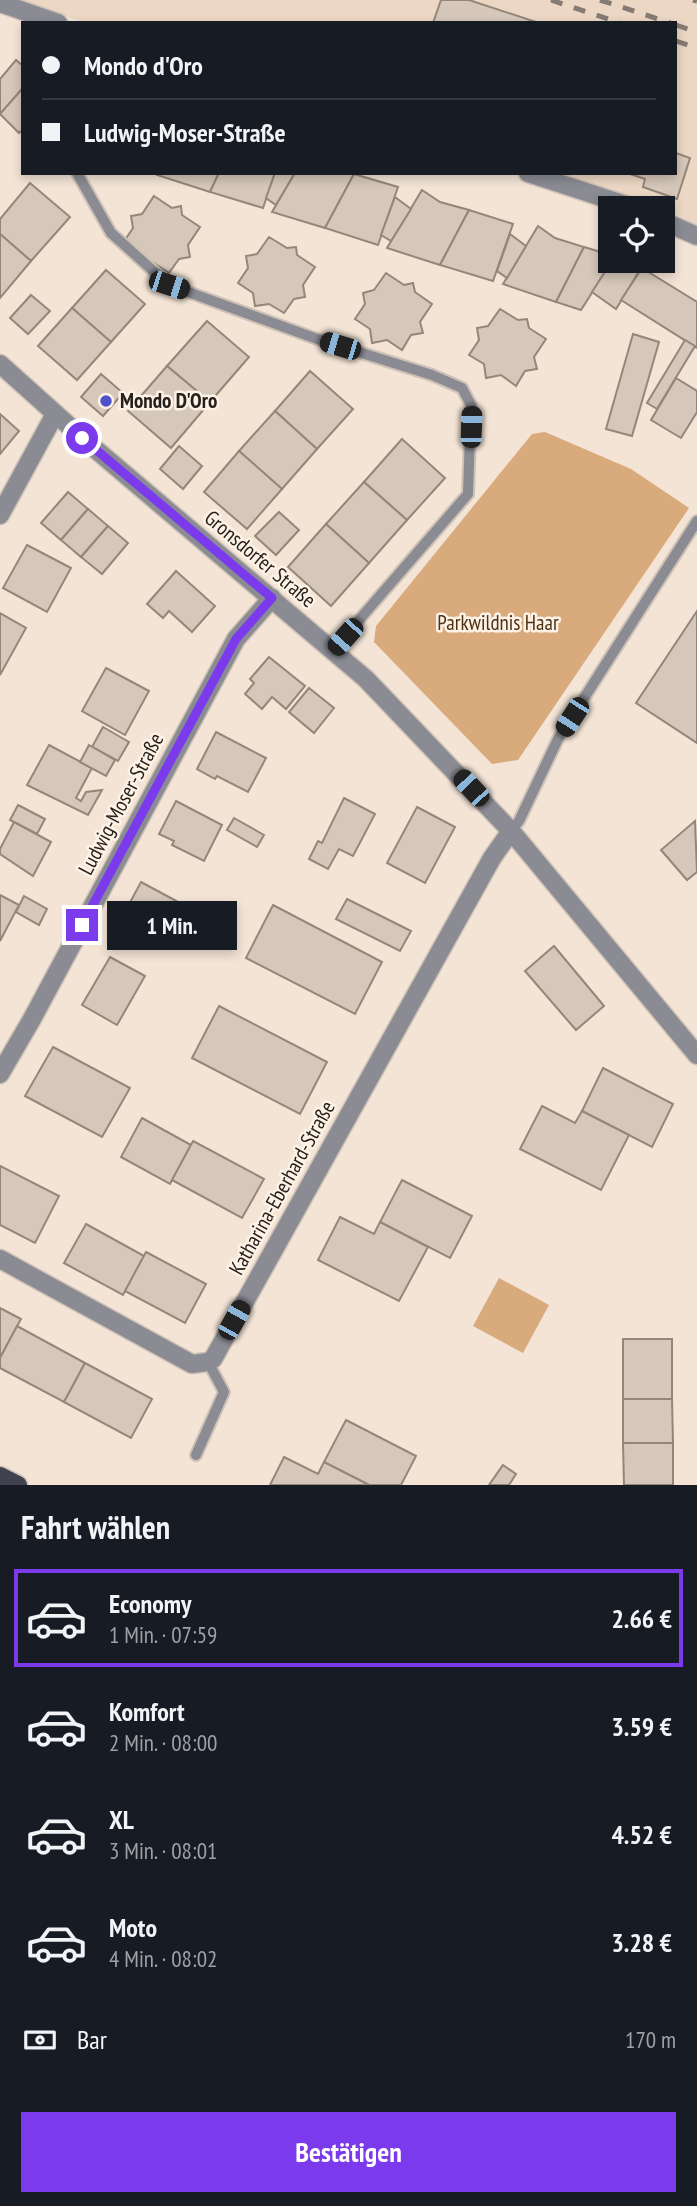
<!DOCTYPE html>
<html lang="de">
<head>
<meta charset="utf-8">
<style>
	body { margin:0; font-family:"PT Sans Narrow",sans-serif; background:#20242c; color:#f1f3f6; height:100vh; display:flex; flex-direction:column; font-size:26px; white-space:nowrap }
	* { box-sizing:border-box; margin:0 }
	p { font-size:23px; color:#9ea1a6 }
	.icon { flex:none; width:38px; height:38px; fill:none; stroke:currentColor; stroke-width:2; stroke-linecap:round; stroke-linejoin:round }
	.map { position:relative; height:1485px; overflow:hidden }
	.sheet { display:flex; flex-direction:column; background:#171b24; flex:1 }
	.sheet>* { flex:none }
	.hud { position:absolute; left:21px; top:21px; width:656px; height:154px; border-radius:0px; box-shadow:0 4px 10px #0003; display:grid; align-content:center; height:154px; padding:0 21px; background:#171b24 }
	.controls { position:absolute; left:598px; top:196px; display:grid; gap:14px }
	.controls a { display:grid; place-items:center; width:77px; height:77px; border-radius:0px; background:#171b24; box-shadow:0 4px 10px #0003; font-size:35px }
	.end { position:absolute; width:32px; height:32px; margin:-16px; border:9px solid #7c3aed; background:#fff; box-shadow:0 0 0 4px #fff }
	.from { border-radius:50% }
	.bubble { position:absolute; height:49px; border-radius:0px; background:#171b24; box-shadow:0 4px 10px #0003; font-size:23px; font-weight:600; line-height:49px; text-align:center }
	.car { position:absolute; width:21px; height:42px; margin:-21px -10px; border-radius:9px; box-shadow:0 0 5px 2px #0007; background:linear-gradient(#222 24%,#8ab4d8 0 40%,#222 0 76%,#8ab4d8 0 86%,#222 0) }
	.hud b { display:flex; align-items:center; gap:24px; height:66px; font-size:26px }
	.hud b+b { border-top:2px solid #363941 }
	.hud i { width:18px; height:18px; background:#f1f3f6 }
	ul { padding:0; list-style:none }
	li { display:flex; align-items:center; gap:21px; height:98px; margin:0 14px 10px; padding:0 7px; border:4px solid transparent; border-radius:0px }
	li div { flex:1 }
	li b { display:block; font-size:26px }
	li em { font-style:normal; font-weight:600 }
	li.on { border-color:#7c3aed }
	li>.icon { width:63px; height:63px; stroke-width:1.5 }
	h2 { padding:0 21px; font-size:32px; line-height:84px }
	.pay { display:flex; align-items:center; gap:18px; height:77px; padding:0 21px; font-size:26px }
	.pay p { margin-inline-start:auto }
	.cta { display:flex; gap:14px; margin-top:auto; padding:14px 21px }
	.cta a { flex:1; height:80px; border-radius:0px; background:#7c3aed; color:#fff; font-size:28px; font-weight:600; line-height:80px; text-align:center }
	.map>svg:first-child { display:block }
</style>
</head>
<body>
<div class="map">
<svg width="697" height="1485" viewBox="0 0 697 1485">
	<rect width="100%" height="100%" fill="#f3e4d6"/>
	<path fill="#ebd7c3" d="M16,0H697V225L663,208L558,173H676V23H87Z"/>
	<g fill="#d9aa7c">
		<path d="M545,432L631,469L689,508L518,760L492,764L374,642L376,626L532,434Z"/>
		<path d="M499,1278L549,1305L523,1353L473,1326Z"/>
	</g>
	<g fill="#d5c7b9" stroke="#948679" stroke-width="2">
		<path d="M441,0H469L539,23H433Z"/>
		<path d="M16,60L23,66V88L0,114V79Z"/>
		<path d="M23,88V129L19,133L0,114Z"/>
		<path d="M676,153L690,158L677,199L643,187L645,179L627,173H676Z"/>
		<path d="M158,173H219L210,192L157,175Z"/>
		<path d="M219,173H275L263,208L210,192Z"/>
		<path d="M275,173H295L276,205L266,198Z"/>
		<path d="M295,173L354,174L325,228L272,212Z"/>
		<path d="M354,174L398,187L378,245L325,228Z"/>
		<path d="M30,183L70,217L31,261L0,234V219Z"/>
		<path d="M422,190L440,202L469,210L440,265L387,248Z"/>
		<path d="M154,196L172,208L181,206L182,215L200,227L188,245L190,257L179,259L169,273L154,263L140,266L123,243L133,228L131,216L142,214Z"/>
		<path d="M395,197L411,209L391,241L381,235Z"/>
		<path d="M469,210L513,224L493,281L440,265Z"/>
		<path d="M538,226L555,238L584,247L556,302L503,284Z"/>
		<path d="M0,234L31,261L0,298Z"/>
		<path d="M510,234L526,246L507,278L497,271Z"/>
		<path d="M269,237L287,248L296,247L297,255L315,267L303,285L305,297L294,299L284,313L269,304L255,306L253,293L238,283L248,268L246,256L257,254Z"/>
		<path d="M584,247L611,255L612,261L581,310L556,302Z"/>
		<path d="M612,261H618L638,273L616,309L592,292Z"/>
		<path d="M642,268L697,302V348L621,300Z"/>
		<path d="M106,270L145,304L111,342L72,308Z"/>
		<path d="M386,273L404,285L413,283L415,292L432,304L420,322L423,333L411,335L402,350L387,340L372,343L370,329L355,319L365,304L363,293L374,290Z"/>
		<path d="M31,295L50,311L28,334L10,318Z"/>
		<path d="M72,308L111,342L77,380L38,346Z"/>
		<path d="M500,309L518,320L527,319L529,328L546,339L534,357L537,369L525,371L516,386L501,375L486,378L484,364L469,355L479,340L477,328L488,326Z"/>
		<path d="M207,321L249,357L210,402L167,366Z"/>
		<path d="M633,334L659,342L632,436L606,429Z"/>
		<path d="M685,340L695,346L657,409L647,403Z"/>
		<path d="M167,366L210,402L171,448L128,411Z"/>
		<path d="M310,371L353,409L317,449L275,411Z"/>
		<path d="M101,374L123,393L103,416L81,397Z"/>
		<path d="M676,378L697,391V412L681,438L651,420Z"/>
		<path d="M275,411L317,449L282,489L239,451Z"/>
		<path d="M0,414L19,431L0,454Z"/>
		<path d="M402,439L445,478L407,520L364,482Z"/>
		<path d="M179,446L202,466L183,489L160,469Z"/>
		<path d="M239,451L282,489L247,529L204,492Z"/>
		<path d="M364,482L407,520L369,563L326,524Z"/>
		<path d="M68,492L88,509L61,540L41,523Z"/>
		<path d="M88,509L108,526L81,557L61,540Z"/>
		<path d="M279,512L299,530L276,555L255,536Z"/>
		<path d="M326,524L369,563L331,606L288,567Z"/>
		<path d="M108,526L128,543L102,574L81,557Z"/>
		<path d="M27,545L71,568L47,612L3,588Z"/>
		<path d="M176,571L215,606L192,632L169,611L163,618L147,604Z"/>
		<path d="M697,611V743L636,703Z"/>
		<path d="M0,613L26,628L0,675Z"/>
		<path d="M269,657L305,686L286,709L272,697L262,709L245,694L254,683L250,679Z"/>
		<path d="M106,668L149,691L125,735L82,711Z"/>
		<path d="M309,688L334,708L314,733L289,712Z"/>
		<path d="M103,727L129,742L118,761L92,747Z"/>
		<path d="M216,732L266,758L248,792L217,776L215,779L197,769Z"/>
		<path d="M49,745L92,768L76,798L81,801L86,792L102,790L88,815L27,785Z"/>
		<path d="M89,745L115,760L106,776L80,762Z"/>
		<path d="M344,798L375,814L353,856L339,849L328,869L309,859L318,841L322,843Z"/>
		<path d="M176,801L222,825L204,861L172,845L174,841L159,834Z"/>
		<path d="M18,805L45,819L37,834L10,820Z"/>
		<path d="M417,807L455,827L425,883L387,863Z"/>
		<path d="M234,818L264,835L257,847L227,830Z"/>
		<path d="M695,821L697,872L687,880L661,850Z"/>
		<path d="M14,822L51,842L33,876L0,854V849Z"/>
		<path d="M141,882L180,903L172,917L165,913L152,936L121,919Z"/>
		<path d="M0,895L19,905L0,941Z"/>
		<path d="M24,896L47,909L39,925L16,912Z"/>
		<path d="M347,899L411,931L400,951L336,919Z"/>
		<path d="M273,905L382,962L355,1014L246,958Z"/>
		<path d="M554,946L604,1006L576,1030L525,971Z"/>
		<path d="M110,957L145,976L117,1025L82,1005Z"/>
		<path d="M219,1006L327,1062L300,1114L192,1058Z"/>
		<path d="M53,1047L130,1088L102,1137L25,1096Z"/>
		<path d="M603,1068L673,1104L652,1147L582,1111Z"/>
		<path d="M542,1106L575,1123L582,1111L629,1135L601,1190L520,1149Z"/>
		<path d="M142,1118L191,1145L170,1184L121,1157Z"/>
		<path d="M193,1141L264,1179L242,1218L172,1180Z"/>
		<path d="M0,1166L59,1196L35,1243L0,1225Z"/>
		<path d="M402,1180L472,1216L450,1258L380,1222Z"/>
		<path d="M340,1217L374,1234L380,1222L428,1247L399,1301L318,1260Z"/>
		<path d="M86,1224L144,1256L123,1295L64,1263Z"/>
		<path d="M146,1252L206,1284L185,1323L125,1291Z"/>
		<path d="M0,1308L21,1319L0,1358Z"/>
		<path d="M17,1326L85,1363L64,1402L0,1368V1358Z"/>
		<rect x="623" y="1339" width="49" height="60"/>
		<path d="M85,1363L152,1399L131,1438L64,1402Z"/>
		<path d="M623,1399H672L673,1443H623Z"/>
		<path d="M346,1420L416,1456L401,1485H369L324,1462Z"/>
		<path d="M623,1443H673V1485H624Z"/>
		<path d="M284,1457L318,1474L324,1462L369,1485H270Z"/>
		<path d="M503,1465L516,1474L509,1485H489Z"/>
	</g>
	<g fill="none" stroke-linecap="round" stroke-linejoin="round">
		<defs>
			<g id="lane">
				<path d="M77,173L111,233L169,285L317,339L432,375L462,388L471,405L468,494L333,650"/>
				<path d="M511,831L519,821L558,739L697,521"/>
				<path d="M196,1455L224,1392L208,1362"/>
			</g>
			<g id="street">
				<path d="M0,3L58,23"/>
				<path d="M528,173L635,208"/>
				<path d="M663,221L697,236"/>
				<path d="M0,364L87,442L366,679L511,831L697,1055"/>
				<path d="M0,515L55,414"/>
				<path d="M0,1074L32,1019L236,639L272,598"/>
				<path d="M0,1259L192,1364L208,1362L213,1359L492,858L511,831"/>
			</g>
			<path id="primary" d="M0,1476L18,1485"/>
		</defs>
		<use href="#lane" stroke="#cec1b5" stroke-width="14"/>
		<use href="#street" stroke="#cec1b5" stroke-width="21"/>
		<use href="#primary" stroke="#cec1b5" stroke-width="21"/>
		<use href="#lane" stroke="#8a8b93" stroke-width="10"/>
		<use href="#street" stroke="#8a8b93" stroke-width="18"/>
		<use href="#primary" stroke="#40424f" stroke-width="18"/>
		<g stroke="#857b72" stroke-width="5" stroke-dasharray="12 12" stroke-linecap="butt">
			<path d="M551,0L620,23"/>
			<path d="M600,0L670,23"/>
			<path d="M693,0L697,1"/>
			<path d="M676,25L697,32"/>
			<path d="M676,41L697,48"/>
		</g>
	</g>
	<g fill="none" stroke-linecap="round" stroke-linejoin="round">
		<path stroke="#7c3aed" stroke-width="9" d="M82,438L272,598L236,639L82,925"/>
	</g>
	<circle fill="#4e53c9" stroke="#fef2e7" stroke-width="2.5" cx="106" cy="401" r="7"/>
	<g text-anchor="middle" stroke-width="5" stroke-linejoin="round" paint-order="stroke">
		<g font-size="21" font-weight="bold" fill="#27211c" stroke="#fef2e7" text-anchor="start">
			<text x="120" y="408">Mondo D'Oro</text>
		</g>
		<g font-size="21" fill="#27211c" stroke="#fef2e7">
			<text transform="translate(260 559) rotate(40)" y="7">Gronsdorfer Straße</text>
			<text transform="translate(121 804) rotate(-62)" y="7">Ludwig-Moser-Straße</text>
			<text transform="translate(282 1188) rotate(-61)" y="7">Katharina-Eberhard-Straße</text>
		</g>
		<g font-size="21" fill="#4d3214" stroke="#fef2e7">
			<text x="498" y="630">Parkwildnis Haar</text>
		</g>
	</g>
</svg>
<div class="controls">
<a><svg class="icon" aria-label="locate" viewBox="0 0 24 24"><circle cx="12" cy="12" r="6"/><path d="M12 2v4M12 18v4M2 12h4M18 12h4"/></svg></a>
</div>
<i class="end from" style="left:82px;top:438px"></i>
<i class="end" style="left:82px;top:925px"></i>
<div class="bubble" style="left:107px;top:901px;width:130px">1 Min.</div>
<i class="car" style="left:169px;top:285px;rotate:108deg"></i>
<i class="car" style="left:340px;top:346px;rotate:287deg"></i>
<i class="car" style="left:471px;top:427px;rotate:2deg"></i>
<i class="car" style="left:345px;top:637px;rotate:222deg"></i>
<i class="car" style="left:572px;top:717px;rotate:213deg"></i>
<i class="car" style="left:471px;top:788px;rotate:317deg"></i>
<i class="car" style="left:234px;top:1320px;rotate:29deg"></i>
<div class="hud">
<b><i class="from"></i>Mondo d'Oro</b>
<b><i></i>Ludwig-Moser-Straße</b>
</div>
</div>
<section class="sheet">
<h2>Fahrt wählen</h2>
<ul>
<li class="on"><svg class="icon" aria-label="car" viewBox="0 0 24 24"><path d="M5 17H2v-5l4-1 3-4h7l3 4 3 1v5h-3M9 17h6M6 11h13"/><circle cx="7" cy="17" r="2"/><circle cx="17" cy="17" r="2"/></svg><div><b>Economy</b><p>1 Min. · 07:59</p></div><em>2.66 €</em></li>
<li><svg class="icon" aria-label="car" viewBox="0 0 24 24"><path d="M5 17H2v-5l4-1 3-4h7l3 4 3 1v5h-3M9 17h6M6 11h13"/><circle cx="7" cy="17" r="2"/><circle cx="17" cy="17" r="2"/></svg><div><b>Komfort</b><p>2 Min. · 08:00</p></div><em>3.59 €</em></li>
<li><svg class="icon" aria-label="car" viewBox="0 0 24 24"><path d="M5 17H2v-5l4-1 3-4h7l3 4 3 1v5h-3M9 17h6M6 11h13"/><circle cx="7" cy="17" r="2"/><circle cx="17" cy="17" r="2"/></svg><div><b>XL</b><p>3 Min. · 08:01</p></div><em>4.52 €</em></li>
<li><svg class="icon" aria-label="car" viewBox="0 0 24 24"><path d="M5 17H2v-5l4-1 3-4h7l3 4 3 1v5h-3M9 17h6M6 11h13"/><circle cx="7" cy="17" r="2"/><circle cx="17" cy="17" r="2"/></svg><div><b>Moto</b><p>4 Min. · 08:02</p></div><em>3.28 €</em></li>
</ul>
<div class="pay"><svg class="icon" aria-label="cash" viewBox="0 0 24 24"><path d="M3 7h18v10H3z"/><circle cx="12" cy="12" r="2"/></svg>Bar<p>170 m</p></div>
<div class="cta"><a>Bestätigen</a></div>
</section>
</body>
</html>
